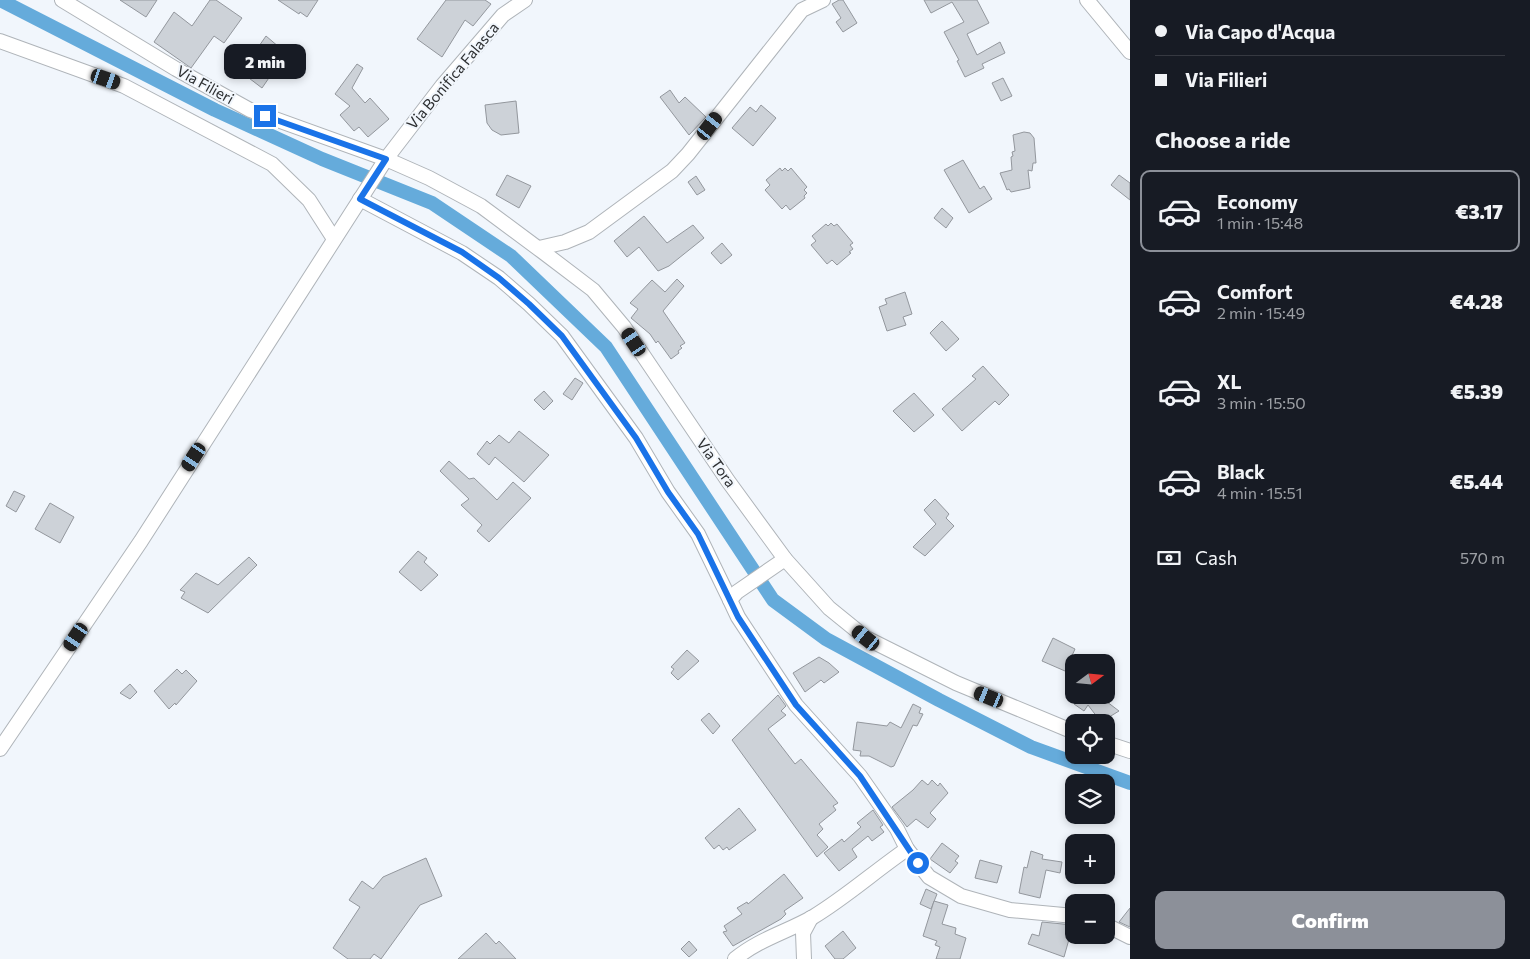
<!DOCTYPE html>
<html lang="en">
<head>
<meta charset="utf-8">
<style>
	body { margin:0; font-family:Commissioner,sans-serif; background:#20242c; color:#f1f3f6; height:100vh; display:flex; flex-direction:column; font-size:19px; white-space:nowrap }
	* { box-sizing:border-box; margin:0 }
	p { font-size:16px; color:#9ea1a6 }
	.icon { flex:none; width:28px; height:28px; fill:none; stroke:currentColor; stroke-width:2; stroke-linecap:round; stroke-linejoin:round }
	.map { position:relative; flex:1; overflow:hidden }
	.drawer { display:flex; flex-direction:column; background:#171b24; width:400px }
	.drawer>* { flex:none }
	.top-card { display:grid; align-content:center; height:110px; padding:0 25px; background:#171b24 }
	.needle { width:32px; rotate:74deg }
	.controls { position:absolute; left:1065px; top:654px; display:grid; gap:10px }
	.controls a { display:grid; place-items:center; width:50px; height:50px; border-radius:10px; background:#171b24; box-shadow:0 2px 8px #0003; font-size:25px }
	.end { position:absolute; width:22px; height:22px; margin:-11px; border:6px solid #1a73e8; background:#fff; box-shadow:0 0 0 2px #fff }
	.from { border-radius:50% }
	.bubble { position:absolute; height:35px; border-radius:10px; background:#171b24; box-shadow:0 2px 8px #0003; font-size:16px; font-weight:800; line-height:35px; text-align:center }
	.car { position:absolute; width:15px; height:30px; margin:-15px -8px; border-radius:6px; box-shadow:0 0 4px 1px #0007; background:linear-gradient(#222 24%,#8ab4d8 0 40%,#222 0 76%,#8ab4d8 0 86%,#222 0) }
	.top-card b { display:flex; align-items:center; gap:18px; height:48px; font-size:19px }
	.top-card b+b { border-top:1px solid #363941 }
	.top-card i { width:12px; height:12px; background:#f1f3f6 }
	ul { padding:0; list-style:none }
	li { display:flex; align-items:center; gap:15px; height:82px; margin:0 10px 8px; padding:0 15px; border:2px solid transparent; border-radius:10px }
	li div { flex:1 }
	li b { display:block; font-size:19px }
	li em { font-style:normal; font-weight:800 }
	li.active { border-color:#8c9099 }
	li>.icon { width:45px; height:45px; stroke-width:1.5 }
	h2 { padding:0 25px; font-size:22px; line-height:60px }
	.pay { display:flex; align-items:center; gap:12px; height:55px; padding:0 25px; font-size:19px }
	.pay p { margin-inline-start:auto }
	.action { display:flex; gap:10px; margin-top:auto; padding:10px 25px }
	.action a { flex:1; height:58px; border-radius:10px; background:#8c9099; color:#fff; font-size:20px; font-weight:800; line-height:58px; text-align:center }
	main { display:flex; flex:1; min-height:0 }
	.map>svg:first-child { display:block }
</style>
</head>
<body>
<main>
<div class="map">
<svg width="1130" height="959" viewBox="0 0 1130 959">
	<rect width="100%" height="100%" fill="#f1f6fc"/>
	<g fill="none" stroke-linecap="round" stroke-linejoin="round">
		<path stroke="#65abdb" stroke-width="14" d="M0,0L215,110L322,159L432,203L511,256L606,347L773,600L826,639L939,700L1031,747L1130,783"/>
	</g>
	<g fill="#cdd2d8" stroke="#93979d">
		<path d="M120,0H157L146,17Z"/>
		<path d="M210,0H216L242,18L224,43L214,36L191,68L154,42L174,12L192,26Z"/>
		<path d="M278,0H318L307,17L300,12L299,14Z"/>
		<path d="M446,0H485L491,4L473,26L465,20L442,57L417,39Z"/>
		<path d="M839,0H843L857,23L843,32L836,22L841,18L832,4Z"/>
		<path d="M924,0H977L989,23L967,34L977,55L1000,42L1005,53L982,64L984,68L965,77L957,61L959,60L944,32L964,22L952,2L931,13Z"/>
		<path d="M266,36L286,53L262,88L241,72Z"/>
		<path d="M357,64L363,68L352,88L365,103L370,98L389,119L368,137L359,127L354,131L340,115L350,106L335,94Z"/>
		<path d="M1003,78L1012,96L1001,101L992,83Z"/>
		<path d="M670,90L679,103L685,97L706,117L689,135L660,97Z"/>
		<path d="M516,101L519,133L501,135L492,130L487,123L485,105Z"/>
		<path d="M761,105L776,118L753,146L732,128L750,107L756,112Z"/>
		<path d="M1024,132L1030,133L1034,138L1036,163H1033L1032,171L1028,170L1030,188L1011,192L1009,189L1007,190L1000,173L1012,170L1011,157L1013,156L1012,152L1015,151L1013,135Z"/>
		<path d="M963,160L980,189L984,186L992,199L969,213L944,170Z"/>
		<path d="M780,168L782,171L785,168L788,171L791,168L807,187L804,190L807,193L804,196L805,198L790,210L786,205L782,209L765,190L770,185L766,180Z"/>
		<path d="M507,175L531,186L519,208L496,195Z"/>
		<path d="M1119,175L1130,183V200L1111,185Z"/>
		<path d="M696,176L705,190L697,195L688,182Z"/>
		<path d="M942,208L953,218L946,228L934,218Z"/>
		<path d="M644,216L667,243L693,225L704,238L669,266L658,271L639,247L627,257L614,241Z"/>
		<path d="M831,223L834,226L837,224L853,243L850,245L853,249L849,252L851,253L837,265L832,260L827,264L811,245L816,241L812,236L826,224L828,226Z"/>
		<path d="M722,243L732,255L721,264L711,253Z"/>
		<path d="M677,279L684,286L663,311L685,343L680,346L682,348L678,351L679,353L671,359L658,341L656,343L650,334L631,318L638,309L630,303L652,280L665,292Z"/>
		<path d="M905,292L912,314L903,317L906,325L887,331L879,307L887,304L885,299Z"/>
		<path d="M942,321L959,339L946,351L930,333Z"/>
		<path d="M983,366L1009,395L999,405L995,401L962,431L942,409L976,379L972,376Z"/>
		<path d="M575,378L583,383L572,400L563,394Z"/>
		<path d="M544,391L553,401L544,410L534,400Z"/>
		<path d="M914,393L934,415L914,432L893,411Z"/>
		<path d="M519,431L549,455L524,482L495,457L489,465L477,454L487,441L490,444L499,435L509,443Z"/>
		<path d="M449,461L469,479L474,478L497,500L513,482L531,498L489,542L477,531L482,525L461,505L469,499L440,471Z"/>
		<path d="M14,491L25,496L16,512L6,506Z"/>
		<path d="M935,499L949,514L946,518L954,526L925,556L913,547L936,524L924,510Z"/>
		<path d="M50,503L74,517L60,543L35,529Z"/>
		<path d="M418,551L427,558L424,562L438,575L421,591L399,572Z"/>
		<path d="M249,557L257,565L208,613L181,598L185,592L180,590L196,573L218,585Z"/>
		<path d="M1053,638L1075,649L1065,671L1042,661Z"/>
		<path d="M687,650L699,661L678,680L671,673L674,669L671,667Z"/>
		<path d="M819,657L829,663L839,672L824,683L821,680L805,692L793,673Z"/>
		<path d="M177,669L182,674L186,670L197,681L176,705L175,703L169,709L154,691Z"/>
		<path d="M130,684L137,692L130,699L120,693Z"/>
		<path d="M778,695L786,706L781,711L786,715L768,729L795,764L801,759L838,803L833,806L836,810L819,824L823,829L817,835L828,847L817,857L732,740Z"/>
		<path d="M1081,695H1098L1119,711L1101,722L1088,705L1084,711L1074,704Z"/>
		<path d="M913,704L921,708L919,713L923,714L917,726L913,725L894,766L891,767L869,756H860L861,751L853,750L857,722L887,726L890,722L901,728Z"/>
		<path d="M709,713L720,726L713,734L701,720Z"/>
		<path d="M922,780L928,785L932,780L938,786L940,783L948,793L930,813L936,819L928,828L916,819L907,827L892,807L913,790Z"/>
		<path d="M739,808L756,830L729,850L727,847L723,850L719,845L714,849L705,838Z"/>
		<path d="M873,810L883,825L880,827L884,832L872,841L868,836L852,849L857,857L839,871L824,853L842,839L844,842L861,827L857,823Z"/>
		<path d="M942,843L959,856L955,861L958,863L950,873L930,859Z"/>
		<path d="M1031,851L1043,855L1042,859L1062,862L1060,873L1046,870L1040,898L1019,893L1024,867L1027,868Z"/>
		<path d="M426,858L442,896L420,905L381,959L374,954L370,959H348L333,948L360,907L349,900L362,881L373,889L383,877Z"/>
		<path d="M980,860L1002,866L997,883L975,878Z"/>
		<path d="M784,874L803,898L784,911L786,914L781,919L733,946L723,932L727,931L724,926L742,914L737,908L747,902L748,904Z"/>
		<path d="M926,889L937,894L931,909L920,904Z"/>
		<path d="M934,901L948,905L942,924L956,928L955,934L966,938L960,959H936L940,947L935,945L937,941L923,936Z"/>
		<path d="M1130,908V927L1119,922Z"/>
		<path d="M1042,922L1073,925L1064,957L1028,944L1032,934L1039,936Z"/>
		<path d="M843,931L856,948L843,959H835L825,946Z"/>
		<path d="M486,933L496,944L499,941L516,959H458Z"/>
		<path d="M689,941L697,950L689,957L681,949Z"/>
	</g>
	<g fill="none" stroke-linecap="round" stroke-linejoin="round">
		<defs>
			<g id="minor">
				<path d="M62,0L176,69L250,110L386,159L429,178L481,206L543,252L593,290L624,327L728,481L785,559L829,608L866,638L956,683L1074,732"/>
				<path d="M1087,0L1130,52"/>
				<path d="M0,41L124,86L272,164L309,200L334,239"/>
				<path d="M360,199L462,253L499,278L529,304L562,336L636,438L668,492L698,534L730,600"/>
				<path d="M539,248L565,242L589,232L672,171L688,154L802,10L823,0"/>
				<path d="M785,559L737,592L730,600L738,617L796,705L860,776L897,829L907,849L929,877L961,896L1010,910L1074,916"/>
				<path d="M1106,743L1130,751"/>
				<path d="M0,749L141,541L386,159L442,86L503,15L525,0"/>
				<path d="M1106,925L1130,937"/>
				<path d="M735,959C759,939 787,932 813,917C846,897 875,871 907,849"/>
				<path d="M804,959L803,933L811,918"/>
			</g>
		</defs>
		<use href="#minor" stroke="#afb4b9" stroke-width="16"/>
		<use href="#minor" stroke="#fff" stroke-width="14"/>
	</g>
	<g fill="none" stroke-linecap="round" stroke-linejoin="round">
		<path stroke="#1a73e8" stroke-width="6" d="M265,116L386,159L360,199L462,252L499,278L529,304L562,336L636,438L668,492L698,534L738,617L796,705L860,776L918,863"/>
	</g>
	<g text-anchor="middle" stroke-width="4" stroke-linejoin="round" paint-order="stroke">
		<g font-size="15" fill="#2d2f31" stroke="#f1f6fc">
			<text transform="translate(453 76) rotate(-50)" y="5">Via Bonifica Falasca</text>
			<text transform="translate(205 85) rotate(29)" y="5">Via Filieri</text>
			<text transform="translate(716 463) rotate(55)" y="5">Via Tora</text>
		</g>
	</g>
</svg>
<div class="controls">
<a><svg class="needle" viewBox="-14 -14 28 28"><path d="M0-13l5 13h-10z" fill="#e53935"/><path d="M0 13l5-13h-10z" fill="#9ea1a6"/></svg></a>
<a><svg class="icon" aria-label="locate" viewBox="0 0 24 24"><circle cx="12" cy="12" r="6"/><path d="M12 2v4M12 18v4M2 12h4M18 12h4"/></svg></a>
<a><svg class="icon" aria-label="layers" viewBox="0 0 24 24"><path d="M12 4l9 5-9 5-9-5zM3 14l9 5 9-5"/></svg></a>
<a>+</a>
<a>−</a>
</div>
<i class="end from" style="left:918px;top:863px"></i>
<i class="end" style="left:265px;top:116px"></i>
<div class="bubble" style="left:224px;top:44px;width:82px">2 min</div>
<i class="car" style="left:106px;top:79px;rotate:109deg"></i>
<i class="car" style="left:710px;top:126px;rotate:37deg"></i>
<i class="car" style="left:634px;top:342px;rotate:326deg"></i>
<i class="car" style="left:194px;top:457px;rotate:213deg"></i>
<i class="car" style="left:76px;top:637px;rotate:214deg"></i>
<i class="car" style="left:866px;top:638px;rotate:309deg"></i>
<i class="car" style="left:989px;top:697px;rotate:292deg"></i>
</div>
<section class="drawer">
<div class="top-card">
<b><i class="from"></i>Via Capo d'Acqua</b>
<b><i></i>Via Filieri</b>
</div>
<h2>Choose a ride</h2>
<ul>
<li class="active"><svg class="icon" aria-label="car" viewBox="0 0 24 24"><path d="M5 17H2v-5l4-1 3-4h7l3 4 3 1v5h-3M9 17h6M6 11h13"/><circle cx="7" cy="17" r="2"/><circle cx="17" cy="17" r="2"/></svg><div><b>Economy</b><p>1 min · 15:48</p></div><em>€3.17</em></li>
<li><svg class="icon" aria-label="car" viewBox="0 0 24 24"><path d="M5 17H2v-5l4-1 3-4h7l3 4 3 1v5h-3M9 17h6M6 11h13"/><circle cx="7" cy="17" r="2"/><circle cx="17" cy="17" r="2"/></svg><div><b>Comfort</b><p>2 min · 15:49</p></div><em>€4.28</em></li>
<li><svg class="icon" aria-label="car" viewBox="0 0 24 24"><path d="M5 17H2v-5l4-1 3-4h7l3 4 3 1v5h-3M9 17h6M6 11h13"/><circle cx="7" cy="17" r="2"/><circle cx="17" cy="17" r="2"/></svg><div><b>XL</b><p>3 min · 15:50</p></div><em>€5.39</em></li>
<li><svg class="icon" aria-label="car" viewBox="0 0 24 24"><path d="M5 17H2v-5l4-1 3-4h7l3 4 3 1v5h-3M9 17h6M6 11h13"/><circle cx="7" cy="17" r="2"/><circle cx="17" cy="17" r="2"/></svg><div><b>Black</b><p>4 min · 15:51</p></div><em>€5.44</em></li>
</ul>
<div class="pay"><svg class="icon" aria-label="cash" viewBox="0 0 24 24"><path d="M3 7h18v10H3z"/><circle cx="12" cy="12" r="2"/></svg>Cash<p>570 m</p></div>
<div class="action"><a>Confirm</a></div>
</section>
</main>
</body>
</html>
